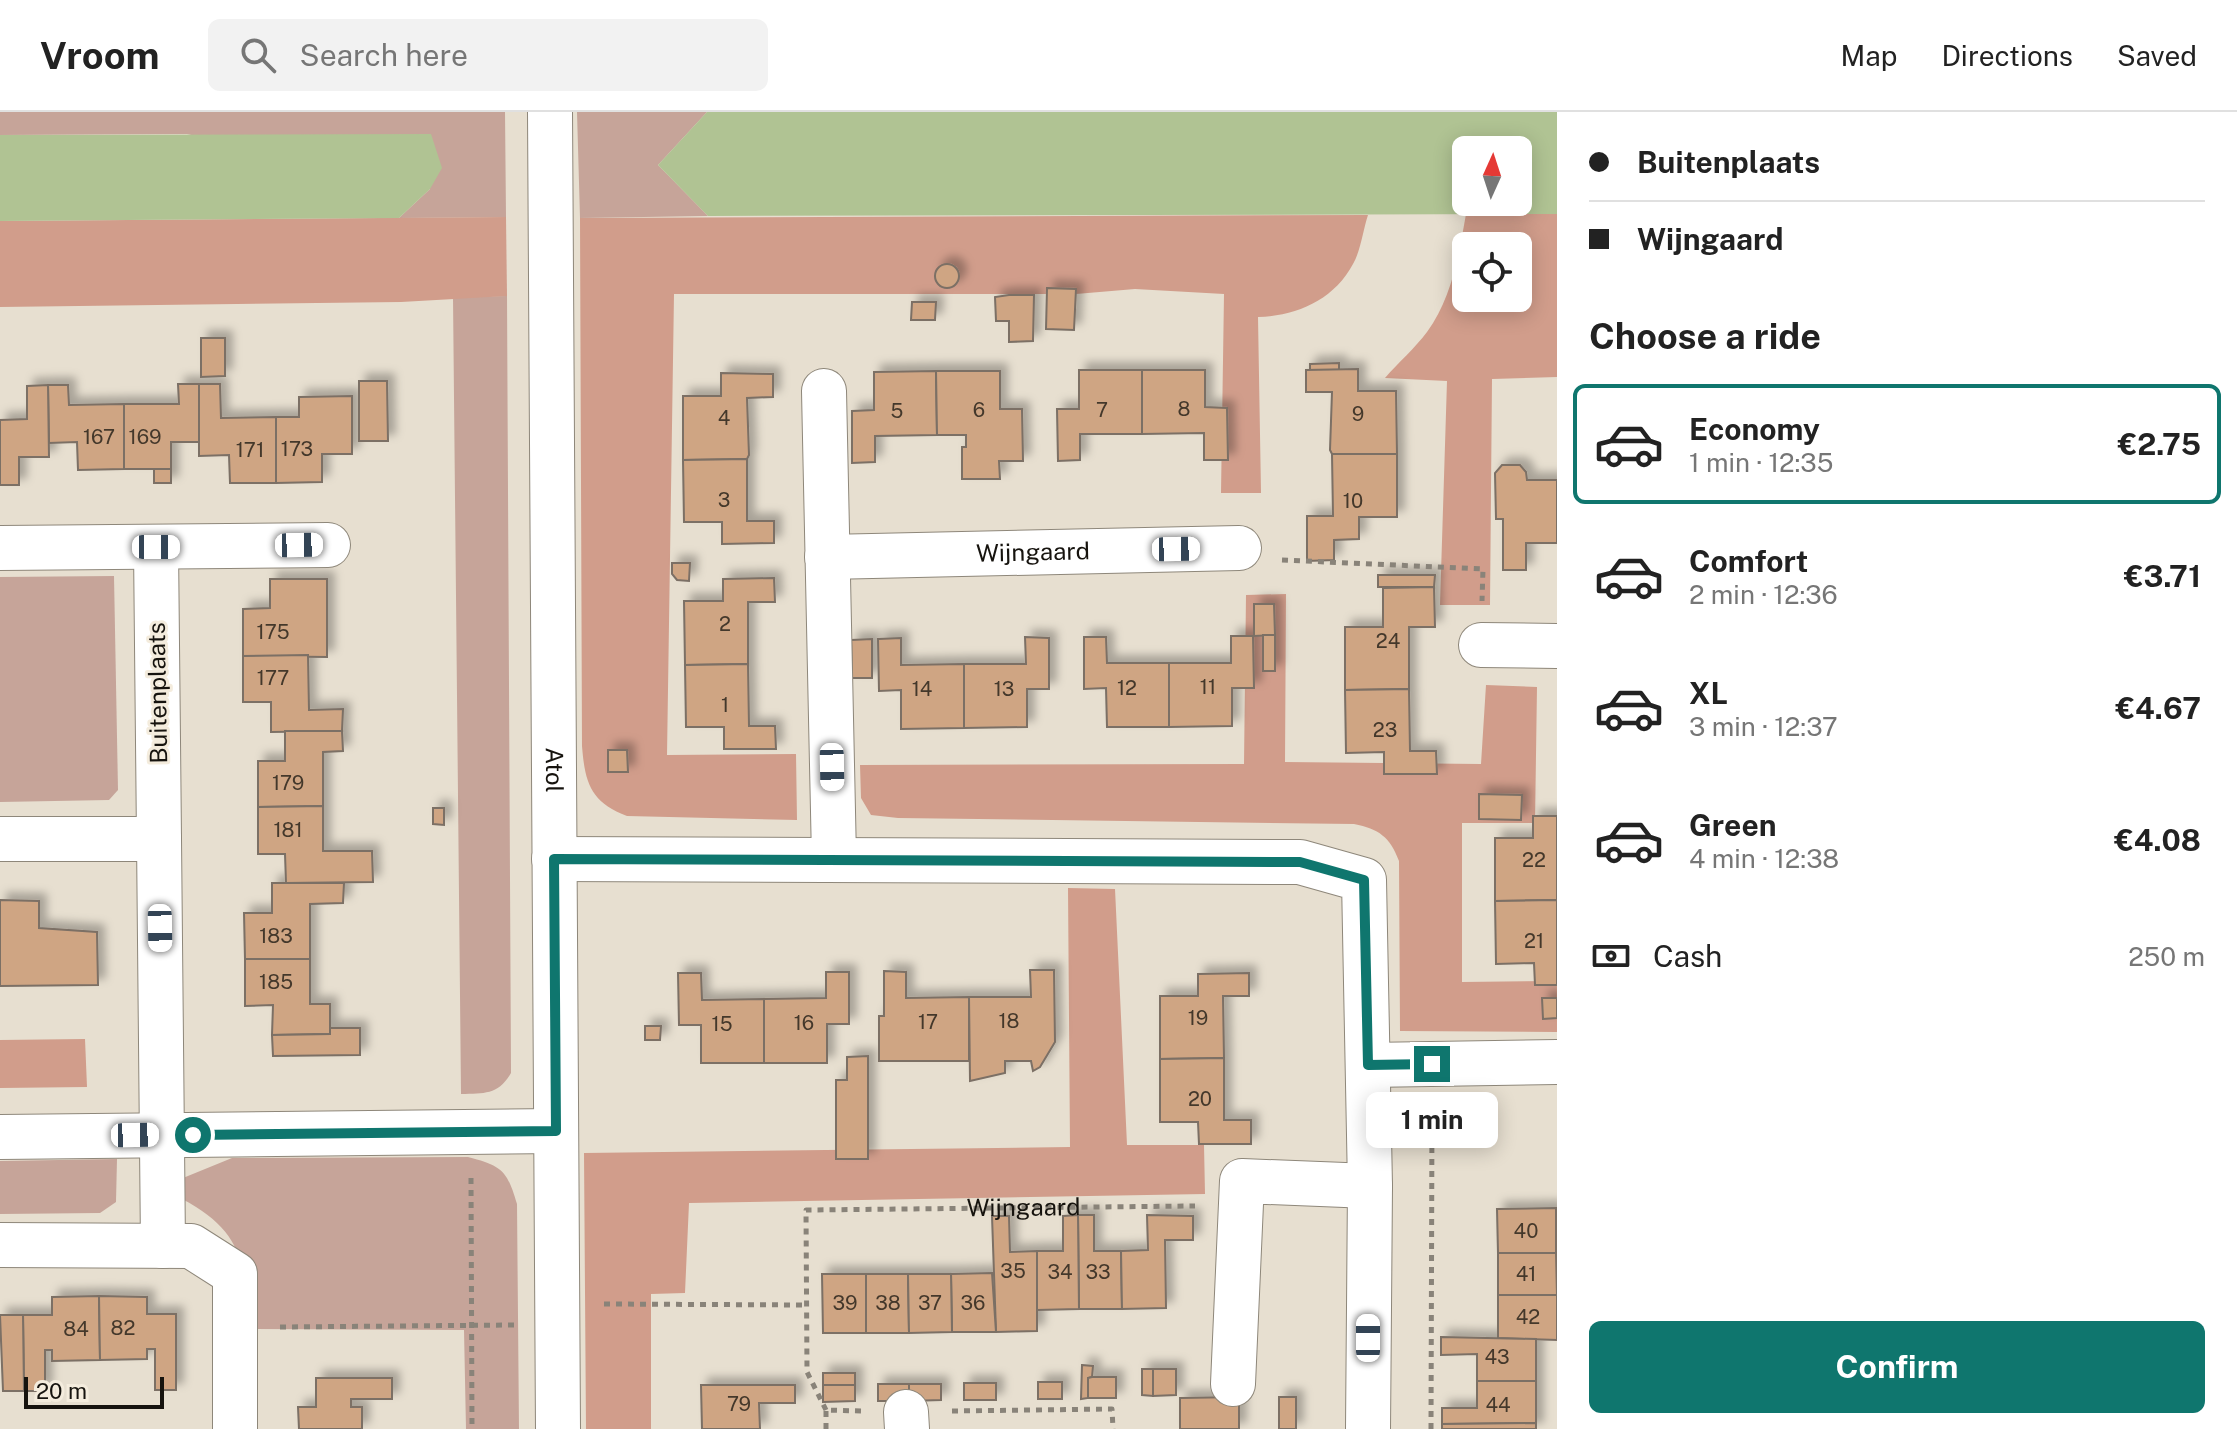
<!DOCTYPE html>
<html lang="en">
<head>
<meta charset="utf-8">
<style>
	body { margin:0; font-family:"Public Sans",sans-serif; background:#f2f2f2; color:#222; height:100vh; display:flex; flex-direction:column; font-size:30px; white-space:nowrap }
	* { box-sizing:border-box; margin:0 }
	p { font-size:26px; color:#767676 }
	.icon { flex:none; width:44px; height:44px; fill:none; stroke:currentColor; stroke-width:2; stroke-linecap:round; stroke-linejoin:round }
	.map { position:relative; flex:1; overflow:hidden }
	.panel { display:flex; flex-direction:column; background:#fff; width:680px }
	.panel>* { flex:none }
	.top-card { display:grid; align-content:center; height:176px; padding:0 32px; background:#fff }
	.needle { width:52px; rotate:3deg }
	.fabs { position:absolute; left:1452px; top:24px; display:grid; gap:16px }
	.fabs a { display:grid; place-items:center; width:80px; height:80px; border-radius:12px; background:#fff; box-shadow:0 4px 20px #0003; font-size:40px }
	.scale { position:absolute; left:24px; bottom:20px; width:140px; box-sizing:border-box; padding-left:8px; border:4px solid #16130e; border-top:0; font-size:22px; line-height:28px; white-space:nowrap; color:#16130e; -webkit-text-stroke:6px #f4ecdd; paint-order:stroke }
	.end { position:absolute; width:36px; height:36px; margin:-18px; border:10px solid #0f766e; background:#fff; box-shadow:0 0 0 4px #fff }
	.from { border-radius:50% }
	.bubble { position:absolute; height:56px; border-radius:12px; background:#fff; box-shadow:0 4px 20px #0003; font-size:26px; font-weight:700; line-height:56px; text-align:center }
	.car { position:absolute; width:24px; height:48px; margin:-24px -12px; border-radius:10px; box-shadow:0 0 6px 2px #0007; background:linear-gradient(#fff 24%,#345 0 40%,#fff 0 76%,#345 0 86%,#fff 0) }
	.top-card b { display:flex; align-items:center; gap:28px; height:76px; font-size:30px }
	.top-card b+b { border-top:2px solid #e0e0e0 }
	.top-card i { width:20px; height:20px; background:#222 }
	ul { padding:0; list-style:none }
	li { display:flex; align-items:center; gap:24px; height:120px; margin:0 16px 12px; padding:0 16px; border:4px solid transparent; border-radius:12px }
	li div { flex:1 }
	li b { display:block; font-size:30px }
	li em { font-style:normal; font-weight:700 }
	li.on { border-color:#0f766e }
	li>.icon { width:72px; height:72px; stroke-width:1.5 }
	h2 { padding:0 32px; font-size:36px; line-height:96px }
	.pay { display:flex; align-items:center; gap:20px; height:88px; padding:0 32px; font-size:30px }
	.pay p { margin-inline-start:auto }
	.cta { display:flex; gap:16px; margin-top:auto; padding:16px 32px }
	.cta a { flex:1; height:92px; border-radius:12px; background:#0f766e; color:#fff; font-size:32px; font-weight:700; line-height:92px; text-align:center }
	header { display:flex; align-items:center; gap:48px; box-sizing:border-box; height:112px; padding:0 40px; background:#fff; border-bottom:2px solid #e0e0e0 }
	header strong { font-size:38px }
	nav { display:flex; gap:44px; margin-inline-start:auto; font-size:28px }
	.search { width:560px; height:72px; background:#f2f2f2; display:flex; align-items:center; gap:20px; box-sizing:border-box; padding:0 28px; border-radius:12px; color:#767676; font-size:30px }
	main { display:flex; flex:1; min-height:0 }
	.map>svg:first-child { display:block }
</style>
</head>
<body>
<header>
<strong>Vroom</strong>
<div class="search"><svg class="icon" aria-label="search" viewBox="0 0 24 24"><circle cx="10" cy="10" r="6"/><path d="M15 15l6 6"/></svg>Search here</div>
<nav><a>Map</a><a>Directions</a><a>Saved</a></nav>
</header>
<main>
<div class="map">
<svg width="1557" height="1317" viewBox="0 0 1557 1317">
	<defs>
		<filter id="shadow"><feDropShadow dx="7" dy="-7" stdDeviation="4" flood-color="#0004"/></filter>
	</defs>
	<rect width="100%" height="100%" fill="#e7dfd0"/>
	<g fill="#c6a499">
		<path d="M0,0H505L506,105L399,106L430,77L187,22L0,23Z"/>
		<path d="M577,0H707L658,53L708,104L580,106Z"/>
		<path d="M507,184L511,961C498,983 485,981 461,982L453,185Z"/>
		<path d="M114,464L118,678L109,688L0,690V465Z"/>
		<path d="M468,1045C502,1054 507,1058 517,1092L519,1317H466L464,1218L248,1217C247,1153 242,1118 182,1087L183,1066L232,1046Z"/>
		<path d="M117,1047L116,1090L100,1101L0,1102V1049Z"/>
	</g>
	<g fill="#d19d8b" fill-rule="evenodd">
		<path d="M1466,102H1557V265L1492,267L1490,493H1440L1447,269L1385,266C1398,251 1415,236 1427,220C1452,186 1459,142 1466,102ZM1466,134H1518V186H1466Z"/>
		<path d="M1368,103C1363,118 1361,138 1353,152C1334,188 1296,204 1258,205L1261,381H1221L1224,182L1135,177L1076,182H674L667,643L796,642L797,708L627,704C591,690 585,672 582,634L580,106Z"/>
		<path d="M506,105L507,184L401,190L0,195V109Z"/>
		<path d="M1286,482L1285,650L1481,652L1486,573L1537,575L1535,711H1462V870L1557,869V920L1400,919L1399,749C1390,725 1379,717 1354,712L898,706L871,703L861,686L860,653L1244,652L1246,483Z"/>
		<path d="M1068,776L1115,777L1127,1033H1204L1205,1082L689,1091L685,1181L651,1182V1317H586L584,1041L1070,1035Z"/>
		<path d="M85,927L87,975L0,976V928Z"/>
	</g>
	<g fill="#b0c393" fill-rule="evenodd">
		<path d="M707,0H1557V102L708,104L658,53ZM1466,38H1518V90H1466Z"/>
		<path d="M431,22L442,56L430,77L399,106L0,109V23Z"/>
	</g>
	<g fill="#cfa583" stroke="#7b6f65" stroke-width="2" filter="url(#shadow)">
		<circle cx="947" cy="164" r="12"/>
		<path d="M1047,176L1076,177L1074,218L1046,217Z"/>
		<path d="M1009,183H1034L1033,229L1009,230V209H996L995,185Z"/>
		<path d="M912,190H936L935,208H911Z"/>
		<path d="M201,226H225V264L201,265Z"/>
		<path d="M1339,251V258H1310V252Z"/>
		<path d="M1358,257V279H1396L1397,342H1332L1330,338L1332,280H1306V258Z"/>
		<path d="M1079,258H1142V322H1080V348L1058,349L1057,297H1079Z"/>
		<path d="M1142,258H1205V295L1227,296L1228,348H1204V321L1142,322Z"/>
		<path d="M936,259L937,323L875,324V350L852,351V299L874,298V260Z"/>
		<path d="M936,259H1000V297H1022L1023,349H999L1000,367H962V335H966V323H937Z"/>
		<path d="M721,261L773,262V285L747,286L749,343L747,347L683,348V284H721Z"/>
		<path d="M359,269H387L388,329H359Z"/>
		<path d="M178,272H199V330H171V357H124V292H179Z"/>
		<path d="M199,272H220L221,306L276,305V371H230L229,343L199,344Z"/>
		<path d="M48,273H68L69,293L124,292V357L78,358L77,330L49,331Z"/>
		<path d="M48,273L49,345H19V373H0V308L27,307V274Z"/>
		<path d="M352,284V342H322V370L276,371V305H299V285Z"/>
		<path d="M1332,342H1397V405H1359V427L1334,428V448L1307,449V404H1333Z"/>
		<path d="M747,347V409H774V431L722,432V410H684L683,348Z"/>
		<path d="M1502,353H1520L1526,360L1527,368H1557V431H1526V458H1503V407H1496L1495,361Z"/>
		<rect x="154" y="357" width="17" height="14"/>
		<path d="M672,451H690L689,469L677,468L672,462Z"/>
		<path d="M1378,463H1435L1434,475H1378Z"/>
		<path d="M774,466L775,490H748V552L685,553L684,489H723V467Z"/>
		<path d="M270,467H327V545L243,544V497L270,496Z"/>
		<path d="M1434,475L1435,515H1409V577L1345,578V515H1383V476Z"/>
		<path d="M1254,492H1274L1275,523L1254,524Z"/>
		<rect x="1263" y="523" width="12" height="36"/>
		<path d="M1231,524H1253L1254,576H1232V614L1169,615V551H1231Z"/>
		<path d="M1025,525L1049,526V577H1027V615L964,616V552H1026Z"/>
		<path d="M1084,525H1106L1107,551H1169V615H1107L1106,576L1084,577Z"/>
		<path d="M901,526V553L964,552V616L901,617V578L879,579L878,527Z"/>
		<path d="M872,527V566H852L851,528Z"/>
		<path d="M308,543L309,598L343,597L342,619L271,620V590H243V544Z"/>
		<path d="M748,552L749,614H775L776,637H724V615H686L685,553Z"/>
		<path d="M1409,577L1410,639H1436L1437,662H1384V640L1346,641L1345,578Z"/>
		<path d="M285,619H342L343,639L323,640V694L258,695V649H285Z"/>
		<path d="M608,638H627L628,660H608Z"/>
		<path d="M1479,682L1522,683L1521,708L1479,707Z"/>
		<path d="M323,694V739H372L373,770L286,771L285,742H258V695Z"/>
		<path d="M433,696H444V713L433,712Z"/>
		<path d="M1533,704H1557V788L1495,789V726H1533Z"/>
		<path d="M272,771H344L343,791L310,792V847H245L244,801H272Z"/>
		<path d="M0,788L39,789V816L97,820L98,873L0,874Z"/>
		<path d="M1557,788V873H1535L1534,851L1496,852L1495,789Z"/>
		<path d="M245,847H310V892H330V922L272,923L273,893L245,894Z"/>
		<path d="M1030,858H1054L1055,930L1040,955L1033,959L1031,949H1005V961L970,969L969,885H1031Z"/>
		<path d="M884,859L906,860V886L969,885V949H879V904H884Z"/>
		<path d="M826,860H849V912H827V951H764V887L826,886Z"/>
		<path d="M678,861H701L702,888L764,887V951H701V913H679Z"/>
		<path d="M1249,861V884H1223L1224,946L1160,947V884H1198V862Z"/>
		<path d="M1542,886H1557V906L1543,907Z"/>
		<path d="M645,914H661L660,928H645Z"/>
		<path d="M330,916H360V943L273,944L272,923L330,922Z"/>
		<path d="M868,944V1047H836V968H847V945Z"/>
		<path d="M1224,946V1008H1251V1032H1199L1198,1010H1160V947Z"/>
		<path d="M1556,1096V1141H1498L1497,1097Z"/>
		<path d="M1078,1103H1094V1139H1121L1122,1197H1079Z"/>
		<path d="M1078,1103L1079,1197L1037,1198V1139H1063V1104Z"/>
		<path d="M1147,1103L1193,1104V1128H1165L1166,1196L1122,1197L1121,1139L1148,1138Z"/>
		<path d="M992,1104H1009L1010,1140L1037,1139V1219L996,1220Z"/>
		<path d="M1498,1141H1556L1557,1183H1498Z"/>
		<path d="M992,1161L996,1220H952L951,1162Z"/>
		<path d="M822,1162H866V1221H823Z"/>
		<path d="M866,1162H908L909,1221H866Z"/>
		<path d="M908,1162H951L952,1220L909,1221Z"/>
		<path d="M1498,1183H1557V1228L1498,1226Z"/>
		<path d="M99,1184L100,1248L52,1249V1238H45V1279H24L23,1203H52V1185Z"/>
		<path d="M99,1184L147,1185V1202H176V1278H155V1237H147V1247L100,1248Z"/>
		<path d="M0,1203H23L24,1279H3Z"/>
		<path d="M1441,1225L1536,1227V1269H1477V1242L1441,1243Z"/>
		<path d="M1082,1253L1093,1254L1092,1265L1088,1266V1286L1081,1287Z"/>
		<path d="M1142,1257H1153V1284L1142,1283Z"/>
		<path d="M1153,1257H1176V1283L1153,1284Z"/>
		<rect x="823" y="1261" width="32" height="12"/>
		<path d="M1092,1265H1116V1286H1088V1266Z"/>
		<path d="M316,1266H392V1287H351V1295H362V1317H299L298,1295H316Z"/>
		<path d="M1477,1269H1536V1311L1442,1312V1296H1477Z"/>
		<rect x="1038" y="1270" width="24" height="17"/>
		<rect x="964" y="1271" width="32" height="17"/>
		<rect x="878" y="1272" width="31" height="17"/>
		<path d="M909,1272H941V1288L909,1289Z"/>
		<path d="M701,1273H795V1291H759L760,1317H702Z"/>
		<path d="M823,1273H855V1289L823,1290Z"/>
		<path d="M1239,1285V1317H1180V1286Z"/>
		<rect x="1279" y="1285" width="17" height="32"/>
		<path d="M1536,1311V1317H1442V1312Z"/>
	</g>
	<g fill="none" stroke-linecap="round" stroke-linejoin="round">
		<defs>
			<g id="minor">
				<path id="s2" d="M550,0L558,1317"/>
				<path d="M824,279L834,746"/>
				<path d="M0,436L328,433"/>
				<path id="s3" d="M827,445L1239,436"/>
				<path d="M1481,533L1557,534"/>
				<path d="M0,727H159L156,435"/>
				<path d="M159,727L163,1134"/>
				<path d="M554,747L1300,750L1364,768L1370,1074L1368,1317"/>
				<path d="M1368,953L1557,950"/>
				<path d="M0,1025L556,1019"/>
				<path d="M0,1133L191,1134L235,1162V1317"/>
				<path d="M1233,1272L1242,1069L1370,1074"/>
				<path d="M906,1300L907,1317"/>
			</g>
		</defs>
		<use href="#minor" stroke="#8e877a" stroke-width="46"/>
		<g stroke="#898379" stroke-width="5" stroke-dasharray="6 6" stroke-linecap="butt">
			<path d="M1282,448L1483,457L1482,489"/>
			<path d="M471,1066L472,1317"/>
			<path d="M604,1192L807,1193"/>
			<path d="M280,1215L514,1213"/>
			<path id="s1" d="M826,1298L807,1260L806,1098L1195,1094"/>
			<path d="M952,1299L1112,1297L1113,1317"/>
			<path d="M826,1317V1298L862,1299"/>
			<path d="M1431,1317L1432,998"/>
		</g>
		<use href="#minor" stroke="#fff" stroke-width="44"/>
	</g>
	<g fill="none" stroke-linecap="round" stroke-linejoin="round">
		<path stroke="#0f766e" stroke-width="10" d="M193,1023L556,1019L554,747L1300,750L1364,768L1368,953L1432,952"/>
	</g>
	<g text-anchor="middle" stroke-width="6" stroke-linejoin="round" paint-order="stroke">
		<g font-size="20" fill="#44382b">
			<text x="1184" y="304">8</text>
			<text x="979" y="305">6</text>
			<text x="1102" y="305">7</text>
			<text x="897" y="306">5</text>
			<text x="1358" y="309">9</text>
			<text x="724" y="313">4</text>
			<text x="99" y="332">167</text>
			<text x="145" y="332">169</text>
			<text x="297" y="344">173</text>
			<text x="250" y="345">171</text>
			<text x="724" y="395">3</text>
			<text x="1353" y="396">10</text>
			<text x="725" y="519">2</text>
			<text x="273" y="527">175</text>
			<text x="1388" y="536">24</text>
			<text x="273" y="573">177</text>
			<text x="1208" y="582">11</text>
			<text x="1127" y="583">12</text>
			<text x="922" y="584">14</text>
			<text x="1004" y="584">13</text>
			<text x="725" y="600">1</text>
			<text x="1385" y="625">23</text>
			<text x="288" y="678">179</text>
			<text x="288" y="725">181</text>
			<text x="1534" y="755">22</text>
			<text x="276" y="831">183</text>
			<text x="1534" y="836">21</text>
			<text x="276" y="877">185</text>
			<text x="1198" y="913">19</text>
			<text x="1009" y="916">18</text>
			<text x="928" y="917">17</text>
			<text x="804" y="918">16</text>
			<text x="722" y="919">15</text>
			<text x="1200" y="994">20</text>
			<text x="1526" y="1126">40</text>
			<text x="1013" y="1166">35</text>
			<text x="1060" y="1167">34</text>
			<text x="1098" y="1167">33</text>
			<text x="1526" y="1169">41</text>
			<text x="845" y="1198">39</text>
			<text x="888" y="1198">38</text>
			<text x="930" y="1198">37</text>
			<text x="973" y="1198">36</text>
			<text x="1528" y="1212">42</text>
			<text x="123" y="1223">82</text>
			<text x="76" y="1224">84</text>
			<text x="1497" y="1252">43</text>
			<text x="739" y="1299">79</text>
			<text x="1498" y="1300">44</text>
		</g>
		<g font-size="24" fill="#16130e" stroke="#f4ecdd">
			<text dy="8" stroke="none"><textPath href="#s3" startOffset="206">Wijngaard</textPath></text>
			<text transform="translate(158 581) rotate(-91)" y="8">Buitenplaats</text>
			<text dy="8" stroke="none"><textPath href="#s2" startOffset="658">Atol</textPath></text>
			<text dy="8" stroke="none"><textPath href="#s1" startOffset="422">Wijngaard</textPath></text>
		</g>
	</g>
</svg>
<div class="fabs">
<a><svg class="needle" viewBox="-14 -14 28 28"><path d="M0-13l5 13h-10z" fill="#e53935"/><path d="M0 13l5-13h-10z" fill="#767676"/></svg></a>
<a><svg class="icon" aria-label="locate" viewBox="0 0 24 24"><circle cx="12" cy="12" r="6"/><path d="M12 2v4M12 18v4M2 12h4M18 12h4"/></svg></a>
</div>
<div class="scale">20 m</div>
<i class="end from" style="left:193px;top:1023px"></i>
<i class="end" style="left:1432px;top:952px"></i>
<div class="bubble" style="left:1366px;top:980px;width:132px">1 min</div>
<i class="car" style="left:299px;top:433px;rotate:89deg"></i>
<i class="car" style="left:156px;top:435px;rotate:90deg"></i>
<i class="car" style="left:1176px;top:437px;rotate:89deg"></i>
<i class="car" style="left:832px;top:655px;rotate:179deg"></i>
<i class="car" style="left:160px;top:816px;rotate:179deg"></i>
<i class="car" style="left:135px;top:1023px;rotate:89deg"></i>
<i class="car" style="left:1368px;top:1226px;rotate:0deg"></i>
</div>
<section class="panel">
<div class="top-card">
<b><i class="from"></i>Buitenplaats</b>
<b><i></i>Wijngaard</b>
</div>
<h2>Choose a ride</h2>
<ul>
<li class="on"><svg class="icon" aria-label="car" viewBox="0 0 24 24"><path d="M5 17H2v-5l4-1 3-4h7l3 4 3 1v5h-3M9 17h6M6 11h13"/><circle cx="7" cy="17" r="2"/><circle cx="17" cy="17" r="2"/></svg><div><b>Economy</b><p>1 min · 12:35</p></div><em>€2.75</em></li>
<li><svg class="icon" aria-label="car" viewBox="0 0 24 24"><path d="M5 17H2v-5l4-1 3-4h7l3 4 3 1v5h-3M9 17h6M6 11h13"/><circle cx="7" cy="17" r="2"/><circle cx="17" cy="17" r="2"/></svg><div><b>Comfort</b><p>2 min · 12:36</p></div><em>€3.71</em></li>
<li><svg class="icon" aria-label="car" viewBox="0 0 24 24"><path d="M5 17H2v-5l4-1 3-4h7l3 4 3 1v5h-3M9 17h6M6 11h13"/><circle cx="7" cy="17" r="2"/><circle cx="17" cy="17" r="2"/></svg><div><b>XL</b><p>3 min · 12:37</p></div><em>€4.67</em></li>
<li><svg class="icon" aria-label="car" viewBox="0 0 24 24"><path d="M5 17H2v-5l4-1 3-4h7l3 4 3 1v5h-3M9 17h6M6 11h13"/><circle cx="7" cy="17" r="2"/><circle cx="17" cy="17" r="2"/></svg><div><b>Green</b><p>4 min · 12:38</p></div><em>€4.08</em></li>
</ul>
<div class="pay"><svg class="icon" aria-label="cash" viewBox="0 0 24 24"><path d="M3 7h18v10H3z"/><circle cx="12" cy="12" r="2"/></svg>Cash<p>250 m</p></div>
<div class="cta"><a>Confirm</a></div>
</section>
</main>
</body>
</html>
